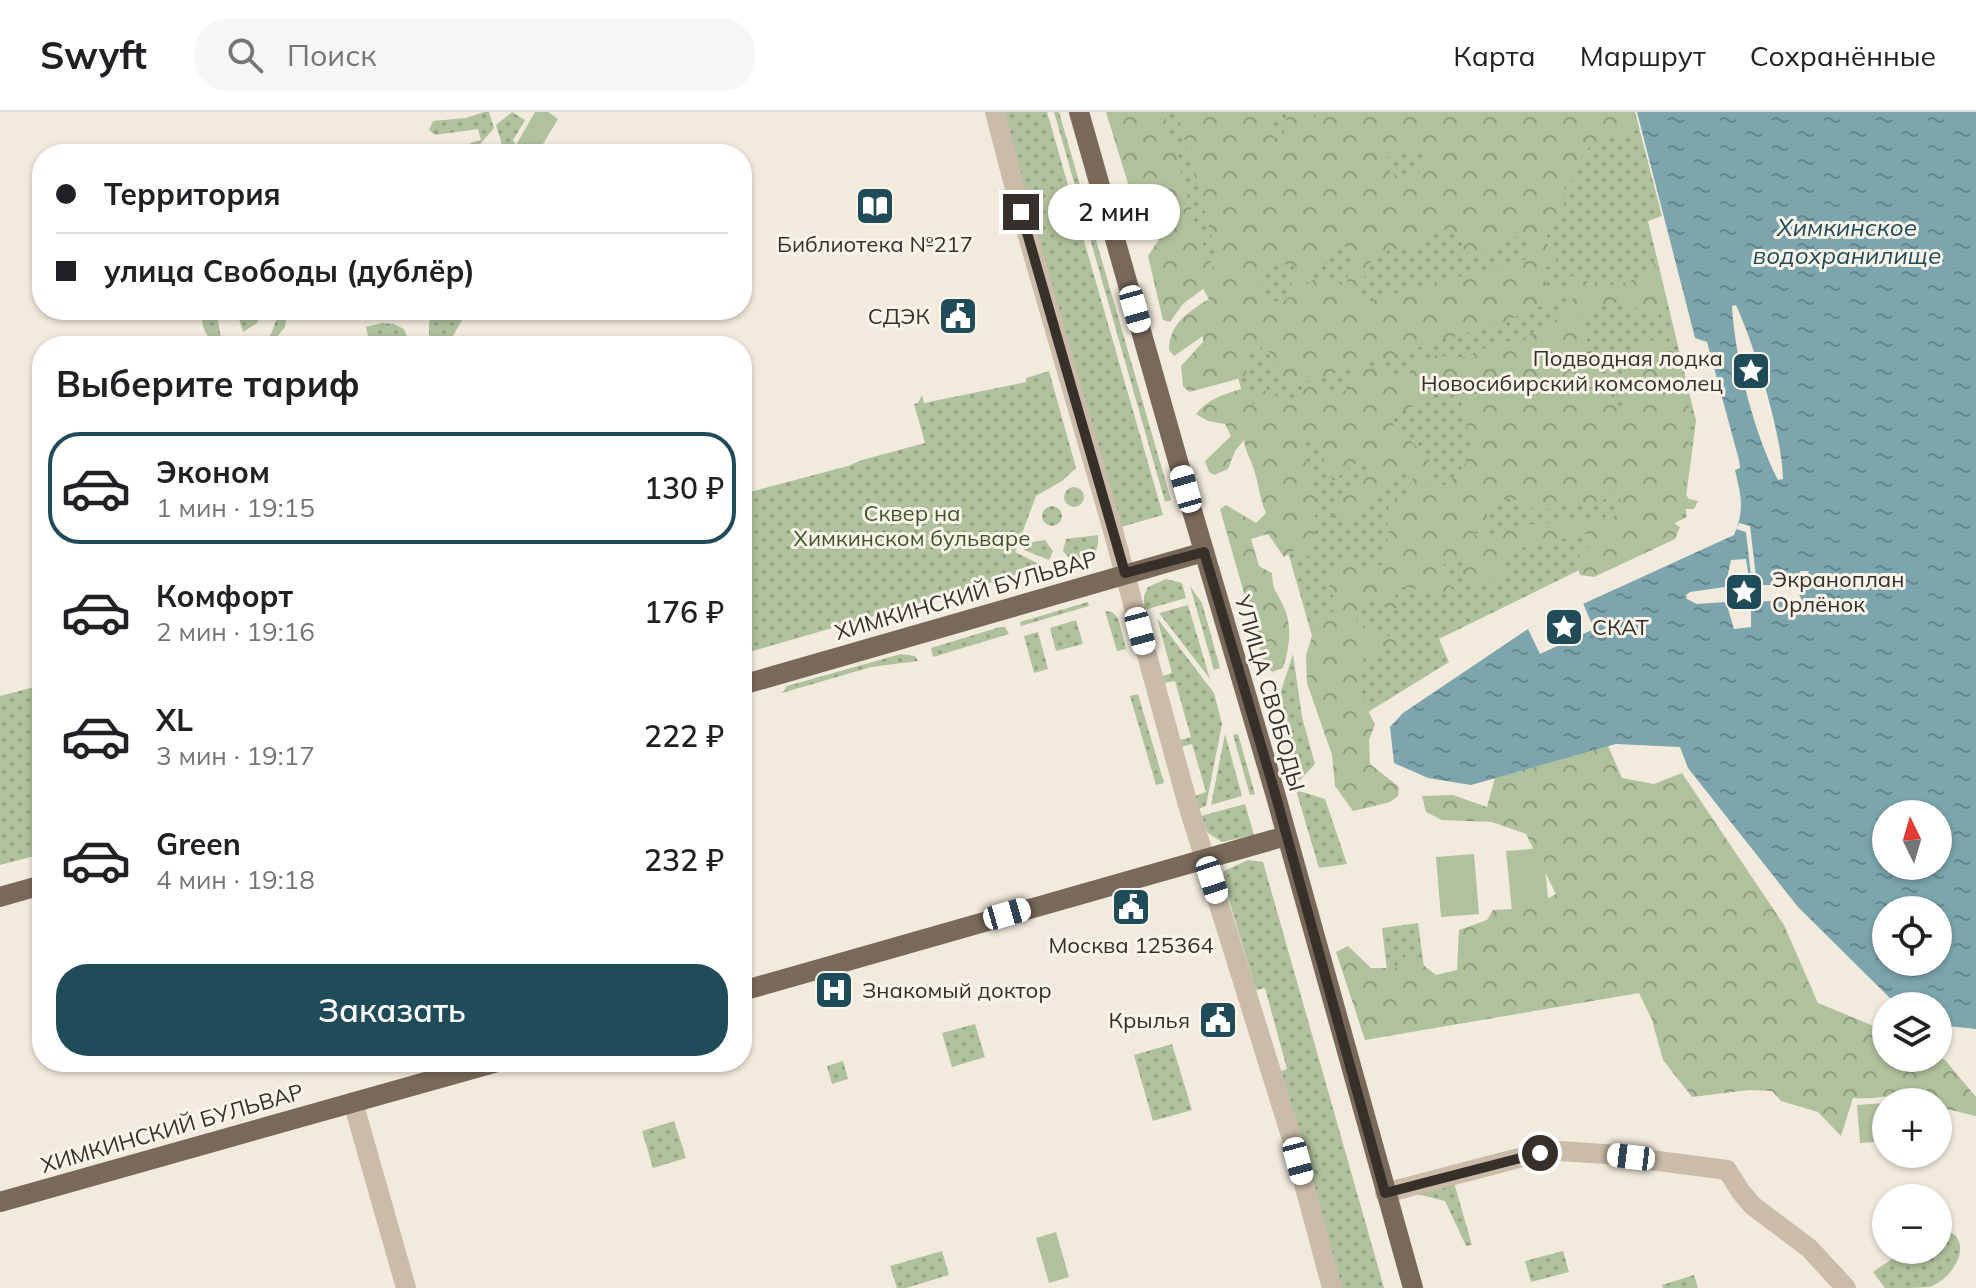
<!DOCTYPE html>
<html lang="ru">
<head>
<meta charset="utf-8">
<style>
	body { margin:0; font-family:Mulish,sans-serif; background:#f6f6f6; color:#202124; height:100vh; display:flex; flex-direction:column; font-size:30px; white-space:nowrap }
	* { box-sizing:border-box; margin:0 }
	p { font-size:26px; color:#757577 }
	.icon { flex:none; width:44px; height:44px; fill:none; stroke:currentColor; stroke-width:2; stroke-linecap:round; stroke-linejoin:round }
	.map { position:relative; flex:1; overflow:hidden }
	.side { position:absolute; left:32px; top:224px; width:720px; height:736px; display:flex; flex-direction:column; background:#fff; border-radius:32px; box-shadow:0 2px 6px #0004 }
	.side>* { flex:none }
	.top-card { position:absolute; left:32px; top:32px; width:720px; height:176px; border-radius:32px; box-shadow:0 2px 6px #0004; display:grid; align-content:center; height:176px; padding:0 24px; background:#fff }
	.needle { width:52px; rotate:355deg }
	.tools { position:absolute; left:1872px; top:688px; display:grid; gap:16px }
	.tools a { display:grid; place-items:center; width:80px; height:80px; border-radius:50%; background:#fff; box-shadow:0 2px 6px #0004; font-size:40px }
	.end { position:absolute; width:36px; height:36px; margin:-18px; border:10px solid #372f29; background:#fff; box-shadow:0 0 0 4px #fff }
	.from { border-radius:50% }
	.bubble { position:absolute; height:56px; border-radius:28px; background:#fff; box-shadow:0 2px 6px #0004; font-size:26px; font-weight:600; line-height:56px; text-align:center }
	.car { position:absolute; width:24px; height:48px; margin:-24px -12px; border-radius:10px; box-shadow:0 0 6px 2px #0007; background:linear-gradient(#fff 24%,#345 0 40%,#fff 0 76%,#345 0 86%,#fff 0) }
	.top-card b { display:flex; align-items:center; gap:28px; height:76px; font-size:30px }
	.top-card b+b { border-top:2px solid #e0e0e0 }
	.top-card i { width:20px; height:20px; background:#202124 }
	ul { padding:0; list-style:none }
	li { display:flex; align-items:center; gap:24px; height:112px; margin:0 16px 12px; padding:0 8px; border:4px solid transparent; border-radius:32px }
	li div { flex:1 }
	li b { display:block; font-size:30px }
	li em { font-style:normal; font-weight:600 }
	li.active { border-color:#1f4c58 }
	li>.icon { width:72px; height:72px; stroke-width:1.5 }
	h2 { padding:0 24px; font-size:36px; line-height:96px }
	.primary-button { display:flex; gap:16px; margin-top:auto; padding:16px 24px }
	.primary-button a { flex:1; height:92px; border-radius:32px; background:#1f4c58; color:#fff; font-size:32px; font-weight:600; line-height:92px; text-align:center }
	header { display:flex; align-items:center; gap:48px; box-sizing:border-box; height:112px; padding:0 40px; background:#fff; border-bottom:2px solid #e0e0e0 }
	header strong { font-size:38px }
	nav { display:flex; gap:44px; margin-inline-start:auto; font-size:28px }
	.search { width:560px; height:72px; background:#f6f6f6; display:flex; align-items:center; gap:20px; box-sizing:border-box; padding:0 28px; border-radius:32px; color:#757577; font-size:30px }
	.map>svg:first-child { display:block }
</style>
</head>
<body>
<header>
<strong>Swyft</strong>
<div class="search"><svg class="icon" aria-label="search" viewBox="0 0 24 24"><circle cx="10" cy="10" r="6"/><path d="M15 15l6 6"/></svg>Поиск</div>
<nav><a>Карта</a><a>Маршрут</a><a>Сохранённые</a></nav>
</header>
<div class="map">
<svg width="1976" height="1176" viewBox="0 0 1976 1176">
	<defs>
		<pattern id="grass-dots" width="8" height="8" patternUnits="userSpaceOnUse" patternTransform="scale(2)"><rect width="8" height="8" fill="#b0c19d"/><path d="M2 2h.1M6 6h.1" fill="none" stroke="#909d80" stroke-width="1.8" stroke-linecap="round"/></pattern>
		<pattern id="forest-crowns" width="20" height="18" patternUnits="userSpaceOnUse" patternTransform="scale(2)"><rect width="20" height="18" fill="#b0c19d"/><path d="M2 6a3 3 0 1 1 6 0M12 15a3 3 0 1 1 6 0" fill="none" stroke="#909d80"/></pattern>
		<pattern id="water-ripples" width="26" height="14" patternUnits="userSpaceOnUse" patternTransform="scale(2)"><rect width="26" height="14" fill="#7ca5ae"/><path d="M2 4q2-2 4 0t4 0M15 11q2-2 4 0t4 0" fill="none" stroke="#66878e"/></pattern>
	</defs>
	<rect width="100%" height="100%" fill="#f2ebdd"/>
	<g fill="url(#grass-dots)">
		<path d="M484,0H489L494,16L476,37H472L470,31L481,28L478,17L435,23L429,18L433,9L466,6Z"/>
		<path d="M512,0L525,8L513,28L516,33L531,42H505L496,13Z"/>
		<path d="M1001,0H1047L1163,403L1121,415Z"/>
		<path d="M1054,0H1059L1171,388L1165,390Z"/>
		<path d="M1158,0H1635L1662,104L1648,109L1696,309L1685,393L1687,405L1439,527L1449,550L1339,618L1234,252Z"/>
		<path d="M202,198H216L221,226L211,228C203,219 201,210 202,198Z"/>
		<path d="M280,198H288L295,203L292,207L287,204L285,215L270,234H262L271,222Z"/>
		<path d="M433,198H468L447,234H429V211Z"/>
		<path d="M263,200L257,211L243,220L239,207Z"/>
		<path d="M382,211L394,212L404,217L410,234H404L401,225L395,227L387,224L369,229L366,215Z"/>
		<path d="M1049,259L1076,356L1062,369L1036,384L1015,440L1045,455L742,542V382L848,354L862,348L925,331L914,292L918,291L922,283L924,291L1026,270V266Z"/>
		<circle cx="1074" cy="385" r="10"/>
		<circle cx="1052" cy="404" r="10"/>
		<path d="M1098,423C1099,440 1093,450 1076,453L1063,439L1066,427Z"/>
		<path d="M1045,428L1053,439L1049,448L1024,438L1027,431Z"/>
		<path d="M1166,467L1182,471L1186,486L1144,498V484L1148,475Z"/>
		<path d="M1190,474L1202,491L1220,556L1214,558Z"/>
		<path d="M1088,490L1089,494L1021,514L1020,510Z"/>
		<path d="M1188,493L1210,567L1159,501Z"/>
		<path d="M1105,499L1112,500L1118,506L1126,537L1117,539Z"/>
		<path d="M1157,506L1214,581L1222,612L1206,694L1198,697L1195,684L1206,680L1192,632L1181,635L1180,628L1191,625L1175,569L1164,571L1162,564L1172,561Z"/>
		<path d="M1076,508L1083,532L1056,539L1050,516Z"/>
		<path d="M1000,515H1005L1009,522L933,545L931,536Z"/>
		<path d="M1038,520L1048,557L1034,561L1024,524Z"/>
		<path d="M901,542L915,544L918,549L871,555L782,581L787,574Z"/>
		<path d="M1293,542L1302,605L1315,652L1297,671L1284,613L1288,611L1280,582Z"/>
		<path d="M42,573V742L0,753V584Z"/>
		<path d="M1138,582L1164,671L1156,673L1130,584Z"/>
		<path d="M1225,622L1242,684L1211,693Z"/>
		<path d="M1238,622L1255,682L1250,683L1233,623Z"/>
		<path d="M1296,678L1325,687L1347,752L1319,756Z"/>
		<path d="M1245,692L1254,723L1222,730L1208,721L1201,704Z"/>
		<path d="M1248,748L1263,750L1384,1176H1340L1279,960L1287,957L1265,876L1256,878L1223,768L1224,759Z"/>
		<path d="M1418,811L1424,855L1387,859L1382,816Z"/>
		<path d="M975,912L985,945L952,955L942,921Z"/>
		<path d="M1172,932L1192,998L1153,1009L1134,943Z"/>
		<path d="M843,949L848,967L832,972L827,954Z"/>
		<path d="M674,1009L686,1046L653,1056L642,1019Z"/>
		<path d="M1453,1067L1472,1133L1466,1134L1445,1089L1417,1082Z"/>
		<path d="M1942,1117C1976,1125 1957,1164 1930,1175C1919,1176 1898,1176 1885,1176L1873,1160L1905,1138H1938V1118Z"/>
		<path d="M942,1139L949,1163L906,1176H897L890,1154Z"/>
		<path d="M1563,1139L1569,1160L1531,1170L1525,1149Z"/>
		<path d="M1694,1163L1698,1176H1663L1662,1173Z"/>
	</g>
	<g fill="url(#forest-crowns)" fill-rule="evenodd">
		<path d="M1106,0H1164L1196,114L1215,162L1221,158L1177,0H1270L1271,20L1276,29L1284,22L1286,7L1293,0H1304L1306,6L1313,13L1316,9V4L1311,0L1635,2L1636,11L1629,21C1603,23 1576,35 1578,64L1564,76V102L1549,114L1546,131L1555,140L1556,150L1542,158L1547,174L1555,176L1566,174L1571,164C1580,165 1587,171 1596,172C1621,175 1637,171 1653,150C1664,166 1665,187 1659,204C1639,205 1643,198 1628,193C1610,187 1590,194 1578,208L1622,306L1626,303C1624,266 1623,259 1647,229L1666,227L1677,249L1692,305L1683,379L1689,387L1698,389L1694,397H1680L1672,403L1673,410L1680,415L1675,427L1594,465L1580,463C1574,448 1578,444 1589,434V421L1508,439L1502,466L1482,473L1466,474L1462,466L1463,446H1453L1442,454L1452,478L1433,482L1410,475H1391L1401,495L1387,498L1377,484L1364,495L1356,510L1412,534L1395,535L1364,546C1358,572 1362,589 1375,612L1369,628L1370,652L1399,675L1398,684L1390,690L1353,699L1335,674L1332,643L1307,571L1306,543L1317,508L1336,498C1336,483 1327,481 1329,462L1344,449L1374,457L1384,451L1389,418L1386,403L1390,392L1407,382L1414,364L1402,353L1390,373L1353,409L1341,410L1328,400L1335,387L1369,358L1366,347L1352,353L1334,369L1329,364L1319,330L1303,326L1306,351L1316,377L1313,446L1294,438L1284,445L1268,422L1251,427L1259,454L1272,461C1273,479 1275,476 1282,491C1293,512 1290,534 1283,556L1272,560L1263,548L1220,397L1226,393L1256,411L1266,401C1260,388 1259,375 1255,361C1252,349 1245,340 1244,328L1235,339L1228,357L1214,363L1209,360L1205,349L1231,324L1225,312L1208,309L1196,302C1208,287 1224,282 1241,277L1250,283L1254,296L1260,277C1273,282 1283,289 1296,292L1304,274L1322,269L1333,282L1348,278L1361,256L1381,254L1400,267L1411,264L1418,250L1438,242L1449,246L1464,245L1497,231L1522,227L1558,206L1575,184L1567,183L1503,210L1298,272L1286,271L1280,264L1264,229L1260,237L1250,243L1245,265L1189,280L1183,274L1181,254L1203,230V224L1174,244L1169,238C1169,212 1189,199 1209,187L1203,177L1183,192L1170,210L1163,208L1148,144L1159,127L1161,109L1150,100L1138,104ZM1432,38L1416,65L1402,66L1384,58L1385,47L1398,39ZM1445,117L1460,121L1464,140L1479,144L1520,123L1535,128L1527,147L1385,184L1362,193C1351,177 1339,170 1320,163L1280,192L1265,183L1262,164C1273,154 1284,148 1298,157L1290,176C1310,165 1329,154 1338,133L1349,135L1358,145L1349,156L1347,171L1354,176L1366,163L1373,142L1402,136L1416,139L1427,123ZM1454,262L1463,270L1461,289L1473,341L1455,365L1437,378L1429,374L1432,351L1411,329L1395,321L1392,305L1426,287L1439,269ZM1612,381L1627,394L1611,407L1522,413L1492,426L1472,422L1488,414L1486,393C1507,385 1520,383 1536,401L1563,392L1597,393Z"/>
		<path d="M1608,634L1622,666L1654,672L1682,661L1784,813L1818,891L1886,919V946L1938,945L1945,948L1976,985V1004L1938,995V990C1924,990 1923,986 1913,984C1899,981 1872,988 1853,986L1841,1024L1818,1000L1781,989L1772,979L1749,978L1692,985L1663,948L1652,908L1639,881L1365,928L1336,840L1348,834L1371,856H1395L1408,841L1436,863L1457,858L1459,818L1487,808L1493,798L1531,796L1556,782L1526,722L1492,710L1442,708L1426,700L1422,684L1453,683L1487,695L1495,666Z"/>
	</g>
	<g fill="#b0c19d">
		<path d="M535,0H548L558,7L537,42H531L516,33Z"/>
		<path d="M1543,736L1549,795L1512,799L1506,739Z"/>
		<path d="M1474,742L1479,802L1441,805L1436,745Z"/>
		<path d="M1886,991V1029L1860,1031L1857,993Z"/>
		<path d="M1056,1120L1069,1165L1049,1171L1036,1126Z"/>
	</g>
	<path fill="url(#water-ripples)" fill-rule="evenodd" d="M1637,0H1976V917L1938,913V894H1898L1798,795L1688,656L1680,635L1616,632L1471,673L1428,666L1394,651L1390,615L1403,601L1528,517L1734,423C1745,397 1741,384 1735,358L1740,356L1739,348L1707,230L1695,226ZM1736,193C1755,235 1782,322 1783,367L1778,368C1754,321 1735,247 1732,194ZM1746,447L1750,473H1787L1801,459H1809L1798,481L1810,502L1801,503L1787,487L1751,491V515L1734,517L1726,490L1697,492L1687,487L1686,483L1690,480L1725,475L1731,448ZM1886,702H1938V754H1886ZM1886,798H1938V850H1886Z"/>
	<g fill="#f2ebdd">
		<path d="M1739,411L1750,414L1757,473H1752L1746,420L1736,417Z"/>
		<path d="M1583,491L1594,517L1540,542L1528,517Z"/>
	</g>
	<g fill="none" stroke-linecap="round" stroke-linejoin="round">
		<g stroke="#cabca9" stroke-width="20">
			<path d="M995,0L1021,100L1112,415L1188,693L1292,1027L1332,1176"/>
			<path d="M353,990L406,1176"/>
			<path d="M1385,1081L1530,1043L1560,1039L1605,1042L1727,1058L1741,1080L1753,1094L1809,1136L1846,1176"/>
		</g>
		<g stroke="#79695a" stroke-width="20">
			<path d="M1079,0L1191,395L1275,681L1413,1176"/>
			<path d="M742,573L1204,440"/>
			<path d="M0,785L42,773"/>
			<path d="M742,879L1286,724"/>
			<path d="M0,1090L497,950"/>
		</g>
	</g>
	<g fill="none" stroke-linecap="round" stroke-linejoin="round">
		<path stroke="#372f29" stroke-width="10" d="M1021,100L1125,461L1204,440L1275,681L1385,1081L1540,1041"/>
	</g>
	<defs>
		<symbol id="library-square" viewBox="-11 -11 22 22"><rect x="-9" y="-9" width="18" height="18" rx="4" fill="#1f4c58" stroke="#f9f4e9"/><path d="M-6-4Q-3-5.5-.7-3.5V5Q-3 3-6 4ZM6-4Q3-5.5 .7-3.5V5Q3 3 6 4Z" fill="#fff"/></symbol>
		<symbol id="civic-square" viewBox="-11 -11 22 22"><rect x="-9" y="-9" width="18" height="18" rx="4" fill="#1f4c58" stroke="#f9f4e9"/><path d="M-.6-6.5H3V-4.5H.6V-3L4-1V1h2V6H-6V1h2V-1L-.6-3ZM-1.2 2.5V6h2.4V2.5Z" fill="#fff"/></symbol>
		<symbol id="sight-square" viewBox="-11 -11 22 22"><rect x="-9" y="-9" width="18" height="18" rx="4" fill="#1f4c58" stroke="#f9f4e9"/><path d="M0-6L1.8-2.2L6-1.7L2.9 1.2L3.7 5.4L0 3.3L-3.7 5.4L-2.9 1.2L-6-1.7L-1.8-2.2Z" fill="#fff"/></symbol>
		<symbol id="hospital-square" viewBox="-11 -11 22 22"><rect x="-9" y="-9" width="18" height="18" rx="4" fill="#1f4c58" stroke="#f9f4e9"/><path d="M-5-5h3v3.5h4V-5h3V5h-3V1.5h-4V5h-3Z" fill="#fff"/></symbol>
	</defs>
	<g fill-rule="evenodd">
		<use href="#library-square" x="853" y="72" width="44" height="44"/>
		<use href="#civic-square" x="936" y="182" width="44" height="44"/>
		<use href="#sight-square" x="1729" y="237" width="44" height="44"/>
		<use href="#sight-square" x="1722" y="458" width="44" height="44"/>
		<use href="#sight-square" x="1542" y="493" width="44" height="44"/>
		<use href="#civic-square" x="1109" y="773" width="44" height="44"/>
		<use href="#hospital-square" x="812" y="856" width="44" height="44"/>
		<use href="#civic-square" x="1196" y="886" width="44" height="44"/>
	</g>
	<g text-anchor="middle" stroke-width="6" stroke-linejoin="round" paint-order="stroke">
		<g font-size="22" fill="#372f29" stroke="#f9f4e9" text-anchor="end">
			<text x="875" y="140" text-anchor="middle">Библиотека №217</text>
			<text x="930" y="212">СДЭК</text>
			<text x="1723" y="254">Подводная лодка<tspan x="1723" dy="25">Новосибирский комсомолец</tspan></text>
			<text x="1772" y="475" text-anchor="start">Экраноплан<tspan x="1772" dy="25">Орлёнок</tspan></text>
			<text x="1592" y="523" text-anchor="start">СКАТ</text>
			<text x="1131" y="841" text-anchor="middle">Москва 125364</text>
			<text x="862" y="886" text-anchor="start">Знакомый доктор</text>
			<text x="1190" y="916">Крылья</text>
		</g>
		<g font-size="22" fill="#41552d" stroke="#f9f4e9">
			<text x="912" y="409">Сквер на<tspan x="912" dy="25">Химкинском бульваре</tspan></text>
		</g>
		<g font-size="22" fill="#372f29" stroke="#f9f4e9">
			<text transform="translate(966 483) rotate(-16)" y="8">ХИМКИНСКИЙ БУЛЬВАР</text>
			<text transform="translate(1270 581) rotate(74)" y="8">УЛИЦА СВОБОДЫ</text>
			<text transform="translate(172 1016) rotate(-16)" y="8">ХИМКИНСКИЙ БУЛЬВАР</text>
		</g>
		<g font-size="24" font-style="italic" fill="#1f4c58" stroke="#f9f4e9">
			<text x="1847" y="124">Химкинское<tspan x="1847" dy="28">водохранилище</tspan></text>
		</g>
	</g>
</svg>
<div class="tools">
<a><svg class="needle" viewBox="-14 -14 28 28"><path d="M0-13l5 13h-10z" fill="#e53935"/><path d="M0 13l5-13h-10z" fill="#757577"/></svg></a>
<a><svg class="icon" aria-label="locate" viewBox="0 0 24 24"><circle cx="12" cy="12" r="6"/><path d="M12 2v4M12 18v4M2 12h4M18 12h4"/></svg></a>
<a><svg class="icon" aria-label="layers" viewBox="0 0 24 24"><path d="M12 4l9 5-9 5-9-5zM3 14l9 5 9-5"/></svg></a>
<a>+</a>
<a>−</a>
</div>
<i class="end from" style="left:1540px;top:1041px"></i>
<i class="end" style="left:1021px;top:100px"></i>
<div class="bubble" style="left:1048px;top:72px;width:132px">2 мин</div>
<i class="car" style="left:1135px;top:197px;rotate:164deg"></i>
<i class="car" style="left:1186px;top:377px;rotate:344deg"></i>
<i class="car" style="left:1140px;top:519px;rotate:165deg"></i>
<i class="car" style="left:1212px;top:768px;rotate:162deg"></i>
<i class="car" style="left:1007px;top:802px;rotate:74deg"></i>
<i class="car" style="left:1631px;top:1045px;rotate:277deg"></i>
<i class="car" style="left:1298px;top:1049px;rotate:165deg"></i>
<div class="top-card">
<b><i class="from"></i>Территория</b>
<b><i></i>улица Свободы (дублёр)</b>
</div>
<section class="side">
<h2>Выберите тариф</h2>
<ul>
<li class="active"><svg class="icon" aria-label="car" viewBox="0 0 24 24"><path d="M5 17H2v-5l4-1 3-4h7l3 4 3 1v5h-3M9 17h6M6 11h13"/><circle cx="7" cy="17" r="2"/><circle cx="17" cy="17" r="2"/></svg><div><b>Эконом</b><p>1 мин · 19:15</p></div><em>130 ₽</em></li>
<li><svg class="icon" aria-label="car" viewBox="0 0 24 24"><path d="M5 17H2v-5l4-1 3-4h7l3 4 3 1v5h-3M9 17h6M6 11h13"/><circle cx="7" cy="17" r="2"/><circle cx="17" cy="17" r="2"/></svg><div><b>Комфорт</b><p>2 мин · 19:16</p></div><em>176 ₽</em></li>
<li><svg class="icon" aria-label="car" viewBox="0 0 24 24"><path d="M5 17H2v-5l4-1 3-4h7l3 4 3 1v5h-3M9 17h6M6 11h13"/><circle cx="7" cy="17" r="2"/><circle cx="17" cy="17" r="2"/></svg><div><b>XL</b><p>3 мин · 19:17</p></div><em>222 ₽</em></li>
<li><svg class="icon" aria-label="car" viewBox="0 0 24 24"><path d="M5 17H2v-5l4-1 3-4h7l3 4 3 1v5h-3M9 17h6M6 11h13"/><circle cx="7" cy="17" r="2"/><circle cx="17" cy="17" r="2"/></svg><div><b>Green</b><p>4 мин · 19:18</p></div><em>232 ₽</em></li>
</ul>
<div class="primary-button"><a>Заказать</a></div>
</section>
</div>
</body>
</html>
